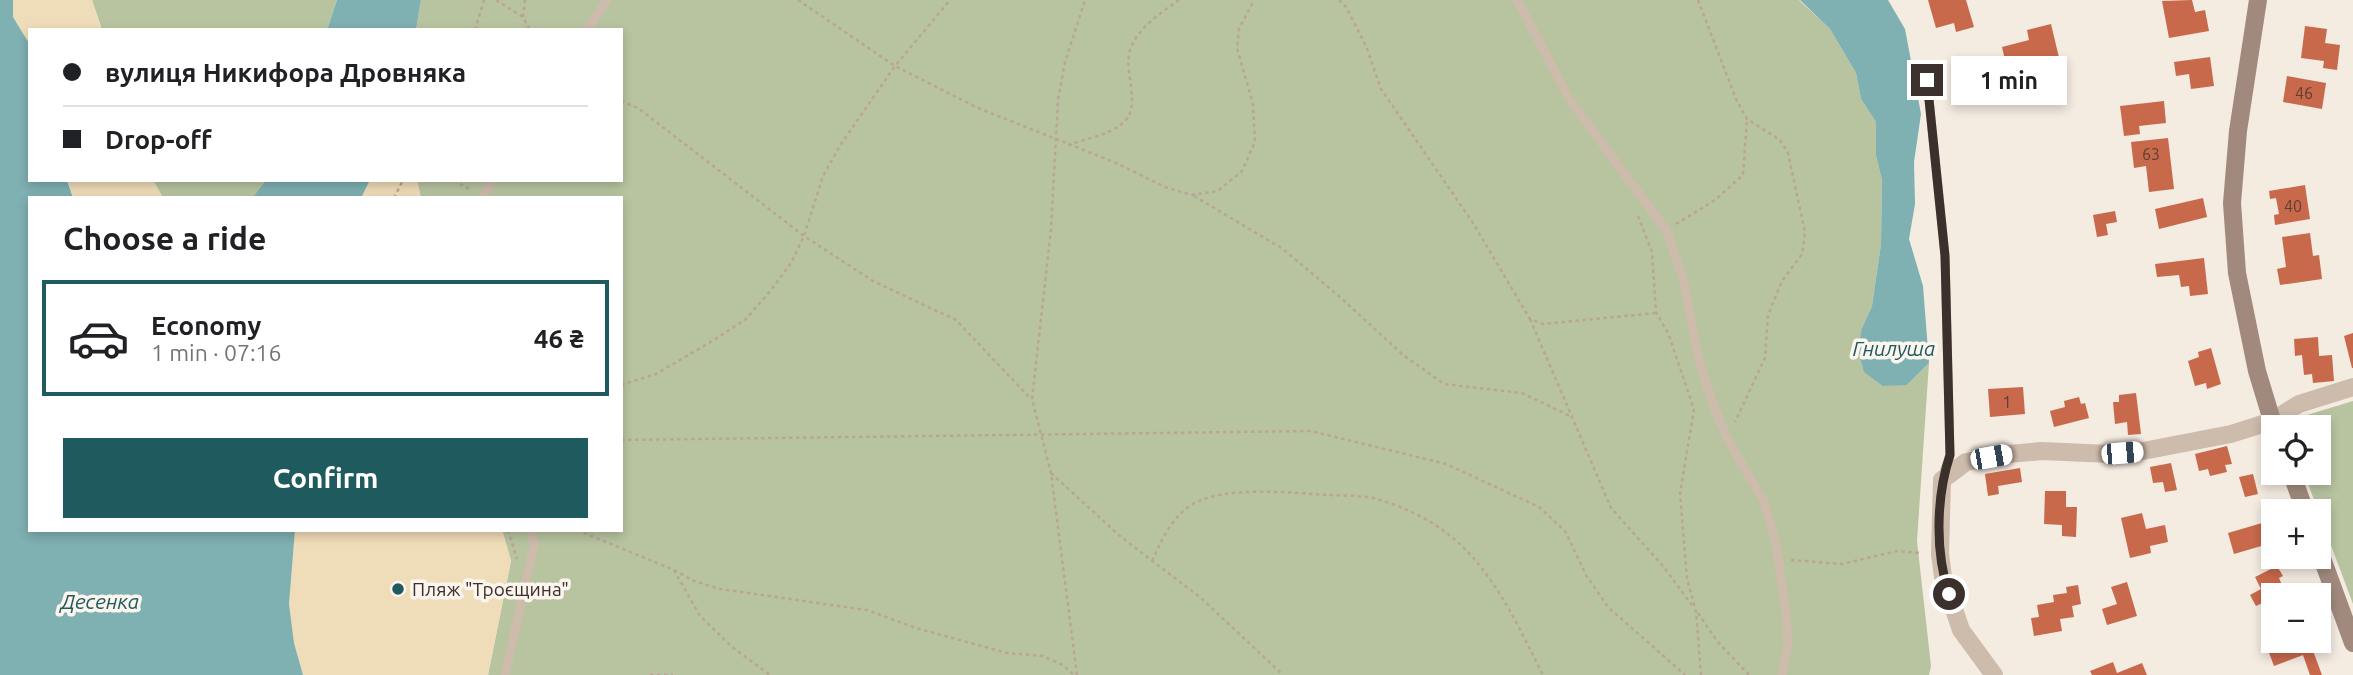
<!DOCTYPE html>
<html lang="en">
<head>
<meta charset="utf-8">
<style>
	body { margin:0; font-family:Ubuntu,sans-serif; background:#f2f2f2; color:#202124; height:100vh; display:flex; flex-direction:column; font-size:26px; white-space:nowrap }
	* { box-sizing:border-box; margin:0 }
	p { font-size:23px; color:#757577 }
	.icon { flex:none; width:38px; height:38px; fill:none; stroke:currentColor; stroke-width:2; stroke-linecap:round; stroke-linejoin:round }
	.map { position:relative; flex:1; overflow:hidden }
	.drawer { position:absolute; left:28px; top:196px; width:595px; height:336px; display:flex; flex-direction:column; background:#fff; border-radius:0px; box-shadow:0 4px 10px #0003 }
	.drawer>* { flex:none }
	.top-card { position:absolute; left:28px; top:28px; width:595px; height:154px; border-radius:0px; box-shadow:0 4px 10px #0003; display:grid; align-content:center; height:154px; padding:0 35px; background:#fff }
	.tools { position:absolute; left:2261px; top:415px; display:grid; gap:14px }
	.tools a { display:grid; place-items:center; width:70px; height:70px; border-radius:0px; background:#fff; box-shadow:0 4px 10px #0003; font-size:35px }
	.end { position:absolute; width:32px; height:32px; margin:-16px; border:9px solid #3b302b; background:#fff; box-shadow:0 0 0 4px #fff }
	.from { border-radius:50% }
	.bubble { position:absolute; height:49px; border-radius:0px; background:#fff; box-shadow:0 4px 10px #0003; font-size:23px; font-weight:700; line-height:49px; text-align:center }
	.car { position:absolute; width:21px; height:42px; margin:-21px -10px; border-radius:9px; box-shadow:0 0 5px 2px #0007; background:linear-gradient(#fff 24%,#345 0 40%,#fff 0 76%,#345 0 86%,#fff 0) }
	.top-card b { display:flex; align-items:center; gap:24px; height:66px; font-size:26px }
	.top-card b+b { border-top:2px solid #e0e0e0 }
	.top-card i { width:18px; height:18px; background:#202124 }
	ul { padding:0; list-style:none }
	li { display:flex; align-items:center; gap:21px; height:116px; margin:0 14px 10px; padding:0 21px; border:4px solid #e0e0e0; border-radius:0px }
	li div { flex:1 }
	li b { display:block; font-size:26px }
	li em { font-style:normal; font-weight:700 }
	li.active { border-color:#1f5a5e }
	li>.icon { width:63px; height:63px; stroke-width:1.5 }
	h2 { padding:0 35px; font-size:32px; line-height:84px }
	.cta { display:flex; gap:14px; margin-top:auto; padding:14px 35px }
	.cta a { flex:1; height:80px; border-radius:0px; background:#1f5a5e; color:#fff; font-size:28px; font-weight:700; line-height:80px; text-align:center }
	.map>svg:first-child { display:block }
</style>
</head>
<body>
<div class="map">
<svg width="2353" height="675" viewBox="0 0 2353 675">
	<rect width="100%" height="100%" fill="#f4ebe1"/>
	<g fill="#b8c4a0">
		<path d="M92,0H337L327,30H102Z"/>
		<path d="M421,0H1799L1830,29L1856,73L1861,99L1876,122V156L1882,180L1881,244L1872,306L1862,328L1907,385L1929,363L1917,541L1931,666L1929,675H488L511,561L502,530H621V198H421L417,180H621V30H416Z"/>
		<path d="M153,180H266L252,198H163Z"/>
		<path d="M2353,401V604L2304,473L2319,472V427H2297V418Z"/>
	</g>
	<g fill="#efdcb8">
		<path d="M13,0H92L102,30H30V45L13,17Z"/>
		<path d="M68,180H153L163,198H73Z"/>
		<path d="M370,180H417L421,198H361Z"/>
		<path d="M295,530H502L511,561L488,675H303L294,643L289,604Z"/>
	</g>
	<g fill="#7fb0b2">
		<path d="M0,0H13V17L30,45V180H67L73,198H30V530H295L289,604L294,643L303,675H0Z"/>
		<path d="M337,0H421L416,30H327Z"/>
		<path d="M1800,0H1888L1905,29L1921,114L1914,162L1915,204L1909,239L1923,286L1929,363L1907,385L1883,386L1864,372L1858,350L1862,328L1872,306L1881,244L1882,180L1876,156V122L1861,99L1856,73L1830,29Z"/>
		<path d="M266,180H370L361,198H252Z"/>
	</g>
	<g fill="#c8694b">
		<path d="M1928,0H1966L1974,27L1956,32L1954,23L1936,28Z"/>
		<path d="M2192,0L2195,12L2205,10L2209,31L2169,38L2162,1Z"/>
		<path d="M2051,24L2061,66L2009,78L2002,47L2029,40L2027,30Z"/>
		<path d="M2305,26L2327,29L2325,43L2340,45L2337,70L2323,68L2324,61L2301,58Z"/>
		<path d="M2210,57L2214,86L2191,89L2189,74L2176,76L2174,62Z"/>
		<path d="M2287,76L2326,83L2322,109L2283,102Z"/>
		<path d="M2164,101L2166,123L2139,126L2140,134L2124,136L2120,106Z"/>
		<path d="M2168,138L2174,189L2149,192L2146,166L2134,168L2131,142Z"/>
		<path d="M2305,185L2310,219L2275,225L2274,215L2279,214L2276,198L2270,199L2269,191Z"/>
		<path d="M2203,198L2207,217L2159,229L2155,209Z"/>
		<path d="M2115,211L2117,222L2106,224L2108,235L2097,237L2093,215Z"/>
		<path d="M2310,233L2313,256L2319,255L2322,279L2280,285L2277,269L2286,267L2282,237Z"/>
		<path d="M2204,258L2208,294L2190,296L2189,286L2181,287L2179,275L2157,277L2155,264Z"/>
		<path d="M2353,333V368H2352L2344,336Z"/>
		<path d="M2318,337L2319,356L2332,355L2334,381L2313,383L2312,374L2304,375L2302,355L2295,356L2294,339Z"/>
		<path d="M2211,348L2221,384L2207,389L2206,383L2195,386L2188,361L2199,357L2198,352Z"/>
		<path d="M2023,387L2025,414L1990,417L1988,389Z"/>
		<path d="M2136,393L2141,434L2128,435L2127,422L2115,424L2113,402H2119V395Z"/>
		<path d="M2079,397L2081,404L2085,403L2089,418L2054,427L2050,411L2065,407L2064,401Z"/>
		<path d="M2227,446L2232,464L2225,465L2227,472L2210,476L2208,469L2199,471L2195,454Z"/>
		<path d="M2171,463L2177,490L2165,492L2163,482L2153,483L2150,467Z"/>
		<path d="M2020,468L2022,482L1998,486L1999,494L1988,496L1985,474Z"/>
		<path d="M2253,474L2258,494L2245,497L2239,477Z"/>
		<path d="M2045,491H2066V507H2077L2076,537L2062,536V525L2044,524Z"/>
		<path d="M2142,513L2146,529L2165,525L2168,542L2150,546L2151,553L2130,558L2121,518Z"/>
		<path d="M2262,523L2268,544L2234,554L2228,533Z"/>
		<path d="M2277,566L2283,576L2279,578L2285,592L2273,595V598L2256,606L2250,595L2261,589L2255,577Z"/>
		<path d="M2127,582L2137,616L2107,625L2102,609L2117,604L2111,587Z"/>
		<path d="M2078,585L2081,604L2072,606L2074,617L2060,619L2062,631L2034,636L2031,618L2039,617L2037,605L2054,602L2053,595L2067,593L2066,587Z"/>
		<path d="M2273,633V640H2309L2322,675H2310L2303,655L2274,666L2263,637Z"/>
		<path d="M2113,662L2117,673L2142,663L2147,675H2092L2090,671Z"/>
	</g>
	<g fill="none" stroke-linecap="round" stroke-linejoin="round">
		<g stroke="#b9a596" stroke-width="2.5" stroke-dasharray="3.5 3.5" stroke-linecap="butt">
			<path d="M496,0L523,17L530,30"/>
			<path d="M798,0L895,66L978,108L1114,162L1165,187L1192,195L1218,191L1242,171L1255,142L1253,104L1237,48L1239,29L1254,0"/>
			<path d="M1339,0L1346,7L1366,46L1381,89L1473,223L1530,319L1543,324L1656,313"/>
			<path d="M1698,0L1736,99L1747,119L1780,140L1788,153L1805,232L1802,254L1782,281L1768,315L1765,358L1735,422"/>
			<path d="M523,17L525,0"/>
			<path d="M475,30L484,0"/>
			<path d="M621,101L638,108L804,236L873,281L956,320L1031,399"/>
			<path d="M1068,145C1085,139 1109,135 1123,123C1144,104 1120,68 1132,45C1141,26 1162,12 1179,0"/>
			<path d="M454,180L471,190"/>
			<path d="M1194,196L1283,249L1340,297L1402,354L1444,384L1522,393L1572,417"/>
			<path d="M394,198L403,180"/>
			<path d="M1638,216L1652,252L1656,312L1668,333L1694,409L1680,493L1687,579L1696,611L1701,675"/>
			<path d="M1676,224L1715,200L1743,175L1747,119"/>
			<path d="M1530,319L1611,508L1663,566L1694,608"/>
			<path d="M621,385L656,374L709,343L746,319L771,290L791,263L804,236L823,176L841,144L895,66L950,0"/>
			<path d="M621,440L1311,431L1446,464L1539,507L1565,531L1586,575L1608,607L1685,675"/>
			<path d="M1051,473L1121,537L1201,598L1283,675"/>
			<path d="M508,530L517,559"/>
			<path d="M577,530L674,570L694,581L720,589L867,610L916,628L1007,653L1043,656L1063,665L1074,675"/>
			<path d="M1791,560L1842,564L1897,551L1922,553"/>
			<path d="M1152,561C1161,541 1170,521 1187,508C1217,484 1292,493 1329,495C1344,496 1362,495 1377,499C1401,506 1428,518 1448,534C1493,569 1518,626 1543,675"/>
			<path d="M674,570L700,616L731,646L770,675"/>
			<path d="M1698,613L1717,641L1749,675"/>
			<path d="M650,675H673"/>
			<path d="M1077,675L1051,473L1032,399L1051,229L1058,100L1065,62L1085,0"/>
		</g>
		<g stroke="#cdbbac" stroke-width="9">
			<path d="M1517,0L1570,100L1666,230L1683,278L1699,361L1714,407L1727,438L1764,502L1776,544L1786,613L1788,644L1782,675"/>
			<path d="M587,30L607,0"/>
			<path d="M1927,80L1945,255L1950,455L1943,475"/>
			<path d="M483,198L492,180"/>
			<path d="M505,675L534,546L531,530"/>
		</g>
		<path stroke="#cdbbac" stroke-width="18" d="M1994,675L1961,630L1943,577L1940,554L1942,480L1966,462L2008,454L2042,451L2109,454L2138,452L2231,434L2272,421L2299,404L2353,387"/>
		<g stroke="#a18a7d" stroke-width="18">
			<path d="M2258,0L2238,131L2232,203L2237,273L2257,371L2274,427"/>
			<path d="M2291,472L2305,511"/>
			<path d="M2319,550L2353,643"/>
		</g>
	</g>
	<g fill="none" stroke-linecap="round" stroke-linejoin="round">
		<path stroke="#3b302b" stroke-width="9" d="M1927,80L1945,256L1950,455C1936,497 1935,552 1949,594"/>
	</g>
	<circle fill="#1f5a5e" stroke="#fbf5ee" stroke-width="2.5" cx="398" cy="589" r="7"/>
	<g text-anchor="middle" stroke-width="7" stroke-linejoin="round" paint-order="stroke">
		<g font-size="16" fill="#5e3e33">
			<text x="2304" y="99">46</text>
			<text x="2151" y="160">63</text>
			<text x="2293" y="212">40</text>
			<text x="2007" y="408">1</text>
		</g>
		<g font-size="19" fill="#3b302b" stroke="#fbf5ee" text-anchor="start">
			<text x="412" y="596">Пляж "Троєщина"</text>
		</g>
		<g font-size="21" font-style="italic" fill="#1f5a5e" stroke="#fbf5ee">
			<text x="1894" y="356">Гнилуша</text>
			<text x="100" y="609">Десенка</text>
		</g>
	</g>
</svg>
<div class="tools">
<a><svg class="icon" aria-label="locate" viewBox="0 0 24 24"><circle cx="12" cy="12" r="6"/><path d="M12 2v4M12 18v4M2 12h4M18 12h4"/></svg></a>
<a>+</a>
<a>−</a>
</div>
<i class="end from" style="left:1949px;top:594px"></i>
<i class="end" style="left:1927px;top:80px"></i>
<div class="bubble" style="left:1951px;top:56px;width:116px">1 min</div>
<i class="car" style="left:2122px;top:453px;rotate:85deg"></i>
<i class="car" style="left:1991px;top:457px;rotate:80deg"></i>
<div class="top-card">
<b><i class="from"></i>вулиця Никифора Дровняка</b>
<b><i></i>Drop-off</b>
</div>
<section class="drawer">
<h2>Choose a ride</h2>
<ul>
<li class="active"><svg class="icon" aria-label="car" viewBox="0 0 24 24"><path d="M5 17H2v-5l4-1 3-4h7l3 4 3 1v5h-3M9 17h6M6 11h13"/><circle cx="7" cy="17" r="2"/><circle cx="17" cy="17" r="2"/></svg><div><b>Economy</b><p>1 min · 07:16</p></div><em>46 ₴</em></li>
</ul>
<div class="cta"><a>Confirm</a></div>
</section>
</div>
</body>
</html>
